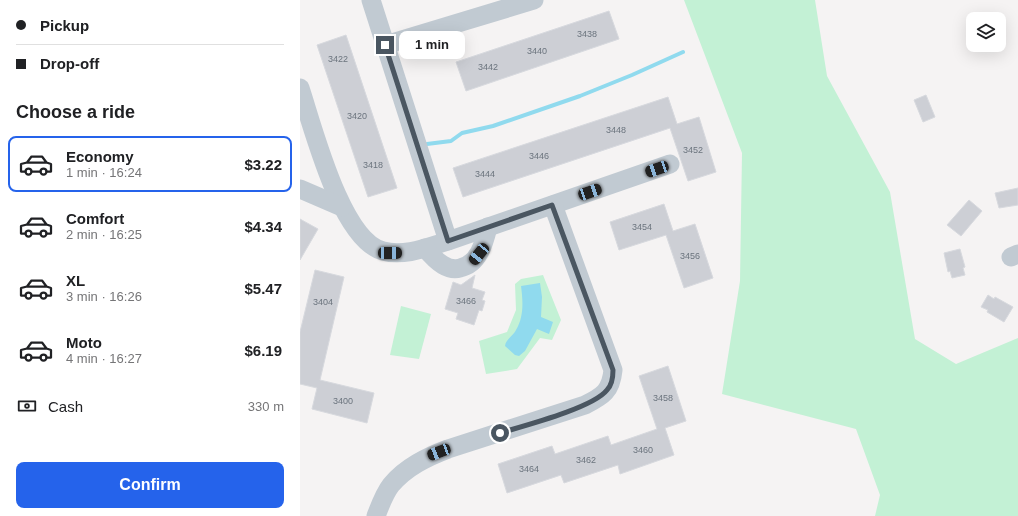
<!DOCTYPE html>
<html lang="en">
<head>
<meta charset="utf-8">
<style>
	body { margin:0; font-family:Helvetica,sans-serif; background:#f6f6f6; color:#202124; height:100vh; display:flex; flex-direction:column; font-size:15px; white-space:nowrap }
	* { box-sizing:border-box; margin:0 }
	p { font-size:13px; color:#757577 }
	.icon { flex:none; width:22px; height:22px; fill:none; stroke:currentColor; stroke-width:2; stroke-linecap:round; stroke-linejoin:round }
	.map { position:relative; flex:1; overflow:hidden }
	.sheet { display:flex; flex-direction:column; background:#fff; width:300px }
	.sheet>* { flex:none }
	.hud { display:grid; align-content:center; height:88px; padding:0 16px; background:#fff }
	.controls { position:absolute; left:666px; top:12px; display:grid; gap:8px }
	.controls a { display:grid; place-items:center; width:40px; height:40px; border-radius:8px; background:#fff; box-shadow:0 4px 16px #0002; font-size:20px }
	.end { position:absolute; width:18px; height:18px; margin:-9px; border:5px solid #4a5661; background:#fff; box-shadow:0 0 0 2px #fff }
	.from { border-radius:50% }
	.bubble { position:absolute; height:28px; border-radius:8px; background:#fff; box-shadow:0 4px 16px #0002; font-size:13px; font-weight:700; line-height:28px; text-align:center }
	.car { position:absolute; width:12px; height:24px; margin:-12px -6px; border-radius:5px; box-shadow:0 0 3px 1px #0007; background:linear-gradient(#222 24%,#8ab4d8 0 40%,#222 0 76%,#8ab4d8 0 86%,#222 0) }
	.hud b { display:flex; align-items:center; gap:14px; height:38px; font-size:15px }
	.hud b+b { border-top:1px solid #e0e0e0 }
	.hud i { width:10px; height:10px; background:#202124 }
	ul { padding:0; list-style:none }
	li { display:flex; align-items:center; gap:12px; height:56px; margin:0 8px 6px; padding:0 8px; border:2px solid transparent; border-radius:8px }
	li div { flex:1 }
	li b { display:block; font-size:15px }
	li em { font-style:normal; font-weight:700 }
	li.on { border-color:#2563eb }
	li>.icon { width:36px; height:36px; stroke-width:1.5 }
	h2 { padding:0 16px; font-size:18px; line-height:48px }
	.pay { display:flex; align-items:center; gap:10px; height:44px; padding:0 16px; font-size:15px }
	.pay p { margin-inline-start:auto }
	.cta { display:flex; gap:8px; margin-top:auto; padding:8px 16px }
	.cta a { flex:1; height:46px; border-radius:8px; background:#2563eb; color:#fff; font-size:16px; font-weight:700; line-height:46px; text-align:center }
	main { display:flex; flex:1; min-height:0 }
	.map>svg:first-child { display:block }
</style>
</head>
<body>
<main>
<section class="sheet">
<div class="hud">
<b><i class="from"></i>Pickup</b>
<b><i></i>Drop-off</b>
</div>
<h2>Choose a ride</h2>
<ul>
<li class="on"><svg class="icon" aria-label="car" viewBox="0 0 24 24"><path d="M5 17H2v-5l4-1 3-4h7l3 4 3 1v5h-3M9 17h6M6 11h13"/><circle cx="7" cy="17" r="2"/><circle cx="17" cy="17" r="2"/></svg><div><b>Economy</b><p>1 min · 16:24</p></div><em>$3.22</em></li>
<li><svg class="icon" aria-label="car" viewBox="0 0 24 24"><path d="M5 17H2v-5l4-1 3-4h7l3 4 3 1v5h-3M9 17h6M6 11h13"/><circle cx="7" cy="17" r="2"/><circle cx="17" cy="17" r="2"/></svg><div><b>Comfort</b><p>2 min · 16:25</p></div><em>$4.34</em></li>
<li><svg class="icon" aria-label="car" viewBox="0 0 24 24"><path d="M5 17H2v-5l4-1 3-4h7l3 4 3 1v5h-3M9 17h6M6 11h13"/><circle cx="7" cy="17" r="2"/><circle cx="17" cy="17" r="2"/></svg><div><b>XL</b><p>3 min · 16:26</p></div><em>$5.47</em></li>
<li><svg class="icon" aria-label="car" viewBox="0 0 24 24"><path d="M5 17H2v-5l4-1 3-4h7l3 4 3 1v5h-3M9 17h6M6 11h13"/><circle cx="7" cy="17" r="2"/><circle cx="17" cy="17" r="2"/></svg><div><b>Moto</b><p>4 min · 16:27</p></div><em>$6.19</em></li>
</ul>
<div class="pay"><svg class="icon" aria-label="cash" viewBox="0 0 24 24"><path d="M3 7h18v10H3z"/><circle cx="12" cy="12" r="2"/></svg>Cash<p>330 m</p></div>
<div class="cta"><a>Confirm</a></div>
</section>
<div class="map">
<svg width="718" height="516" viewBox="0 0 718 516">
	<rect width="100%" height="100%" fill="#f5f3f3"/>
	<g fill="#c3f1d5">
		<path d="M384,0H515L527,76L590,192L615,339L656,364L718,338V516H575L580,495L556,429L422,394L440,281L442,153Z"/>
		<path d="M243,275L261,320L252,340L240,338L217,369L186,374L179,341L207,332L216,310L215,284L221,279Z"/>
		<path d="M101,306L131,314L119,359L90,355Z"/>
	</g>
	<path fill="#90daee" d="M240,283L242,297L241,317L253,322L249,334L237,329L225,351L219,356L215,355L205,346C206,339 213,336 216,330C224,317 223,301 221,286Z"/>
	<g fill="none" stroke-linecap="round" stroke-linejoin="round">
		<path stroke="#90daee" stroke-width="4" d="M127,144L151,141L162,133L193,126L280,96L332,75L383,52"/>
	</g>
	<g fill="#cdcfd5" stroke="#d7d9de">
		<path d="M309,11L319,39L166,91L156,62Z"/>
		<path d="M46,35L97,188L68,197L17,45Z"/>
		<path d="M626,95L635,117L623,122L614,100Z"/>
		<path d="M368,97L377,124L399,117L416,172L388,181L370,128L163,197L153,168Z"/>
		<path d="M718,188V205L699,208L695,193Z"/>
		<path d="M669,200L682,211L661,236L647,225Z"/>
		<path d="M364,204L373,231L395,224L413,278L384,288L366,235L319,250L310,222Z"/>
		<path d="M0,219L18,229L0,260Z"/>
		<path d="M660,249L665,267L663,268L665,275L652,278L650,271L648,272L644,253Z"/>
		<path d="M15,270L44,277L20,380L74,393L67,423L12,409L17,388L0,384V332Z"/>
		<path d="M175,275L172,288L185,292L182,300L185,301L182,311L179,310L174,325L156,319L158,313L145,309L153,282L161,285Z"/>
		<path d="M688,295L694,299L695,297L713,307L704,322L687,312L688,310L681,307Z"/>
		<path d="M368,366L386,421L365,428L374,455L320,474L318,465L264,483L261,475L207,493L198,464L252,446L255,454L308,436L311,445L357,429L339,376Z"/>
	</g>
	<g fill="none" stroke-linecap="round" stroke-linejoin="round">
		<g stroke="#c1cad2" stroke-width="19">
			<path d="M71,0L148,241"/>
			<path d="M85,45L234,0"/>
			<path d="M0,88C13,127 41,240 83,251C104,257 128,247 148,241L370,164"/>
			<path d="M0,189L42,207"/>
			<path d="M125,248C130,254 136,261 143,265C148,268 154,270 160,268C179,264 184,243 188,227"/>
			<path d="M711,257L718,254"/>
			<path d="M76,516C80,506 84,494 91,485C106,467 127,457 148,449L285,405C303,396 311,391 313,370L253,205"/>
		</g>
	</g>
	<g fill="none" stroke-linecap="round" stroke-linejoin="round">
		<path stroke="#4a5661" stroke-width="5" d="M85,45L148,241L252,205L313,370C313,377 312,385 307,390C293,408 223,426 200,433"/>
	</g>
	<g text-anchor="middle" stroke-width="3.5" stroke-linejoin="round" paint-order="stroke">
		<g font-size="9" fill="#6b747e">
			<text x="287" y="37">3438</text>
			<text x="237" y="54">3440</text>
			<text x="38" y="62">3422</text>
			<text x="188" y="70">3442</text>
			<text x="57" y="119">3420</text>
			<text x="316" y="133">3448</text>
			<text x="393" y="153">3452</text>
			<text x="239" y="159">3446</text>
			<text x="73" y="168">3418</text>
			<text x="185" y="177">3444</text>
			<text x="342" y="230">3454</text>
			<text x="390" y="259">3456</text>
			<text x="166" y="304">3466</text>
			<text x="23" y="305">3404</text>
			<text x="363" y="401">3458</text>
			<text x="43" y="404">3400</text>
			<text x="343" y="453">3460</text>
			<text x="286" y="463">3462</text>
			<text x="229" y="472">3464</text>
		</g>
	</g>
</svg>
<div class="controls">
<a><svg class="icon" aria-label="layers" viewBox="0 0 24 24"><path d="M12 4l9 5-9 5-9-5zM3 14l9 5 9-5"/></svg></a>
</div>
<i class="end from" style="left:200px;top:433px"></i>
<i class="end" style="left:85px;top:45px"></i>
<div class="bubble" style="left:99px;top:31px;width:66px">1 min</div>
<i class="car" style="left:357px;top:169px;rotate:251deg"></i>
<i class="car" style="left:290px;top:192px;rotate:71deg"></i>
<i class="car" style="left:90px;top:253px;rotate:90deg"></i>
<i class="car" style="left:179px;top:254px;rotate:219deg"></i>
<i class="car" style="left:139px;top:452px;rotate:249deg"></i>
</div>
</main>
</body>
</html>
